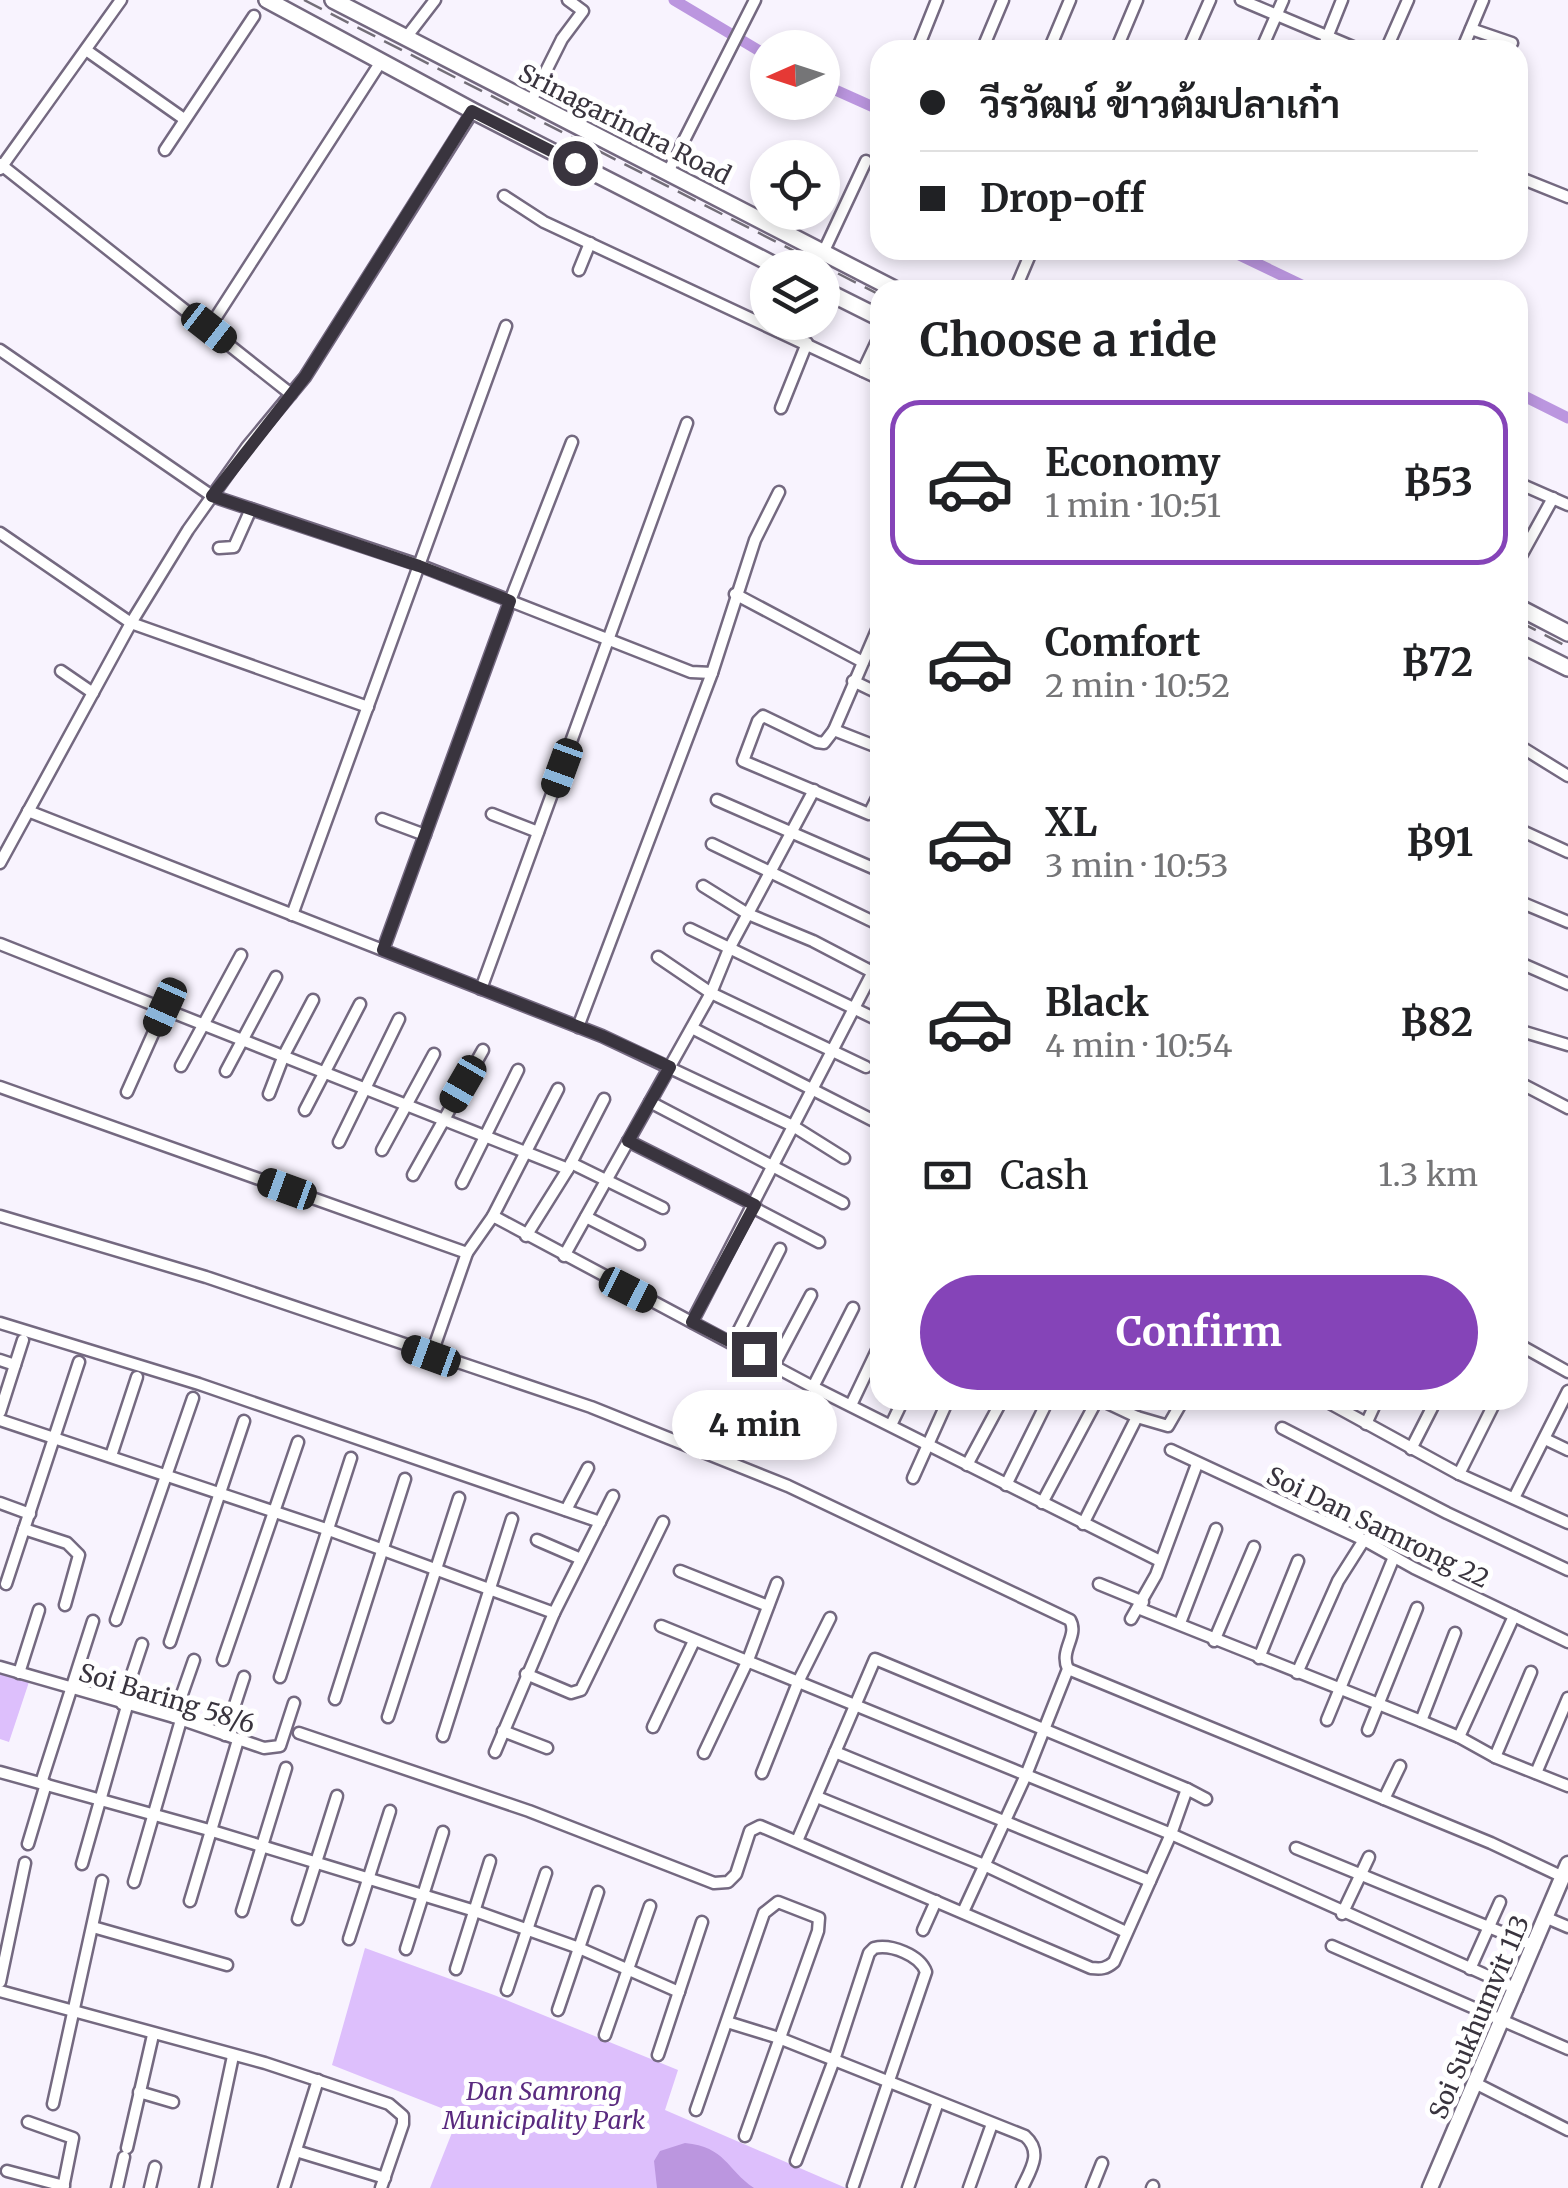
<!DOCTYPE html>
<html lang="en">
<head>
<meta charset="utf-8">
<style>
	body { margin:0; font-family:Merriweather,Sarabun,serif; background:#f6f6f6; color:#202124; height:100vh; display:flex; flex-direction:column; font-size:38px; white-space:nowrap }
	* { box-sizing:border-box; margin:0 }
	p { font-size:32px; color:#757577 }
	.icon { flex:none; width:55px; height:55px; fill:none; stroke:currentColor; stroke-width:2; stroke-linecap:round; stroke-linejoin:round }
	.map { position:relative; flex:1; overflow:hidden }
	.details { position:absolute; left:870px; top:280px; width:658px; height:1130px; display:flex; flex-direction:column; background:#fff; border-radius:30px; box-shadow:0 5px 15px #0003 }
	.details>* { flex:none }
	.banner { position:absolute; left:870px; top:40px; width:658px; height:220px; border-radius:30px; box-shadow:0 5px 15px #0003; display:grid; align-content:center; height:220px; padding:0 50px; background:#fff }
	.needle { width:65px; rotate:267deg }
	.tools { position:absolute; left:750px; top:30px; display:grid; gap:20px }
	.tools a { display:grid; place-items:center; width:90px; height:90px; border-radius:50%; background:#fff; box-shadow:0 5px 15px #0003; font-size:50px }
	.end { position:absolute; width:45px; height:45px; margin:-22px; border:12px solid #39343e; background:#fff; box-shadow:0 0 0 5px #fff }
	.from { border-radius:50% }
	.bubble { position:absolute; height:70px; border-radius:35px; background:#fff; box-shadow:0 5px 15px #0003; font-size:32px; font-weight:700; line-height:70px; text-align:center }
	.car { position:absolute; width:30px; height:60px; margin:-30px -15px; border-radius:12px; box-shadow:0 0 8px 2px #0007; background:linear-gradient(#222 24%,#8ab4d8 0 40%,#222 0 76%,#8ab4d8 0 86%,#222 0) }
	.banner b { display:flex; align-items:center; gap:35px; height:95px; font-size:38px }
	.banner b+b { border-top:2px solid #e0e0e0 }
	.banner i { width:25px; height:25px; background:#202124 }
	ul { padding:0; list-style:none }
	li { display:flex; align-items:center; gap:30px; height:165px; margin:0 20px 15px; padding:0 30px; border:5px solid transparent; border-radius:30px }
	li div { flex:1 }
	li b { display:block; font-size:38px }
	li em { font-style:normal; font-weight:700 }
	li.active { border-color:#8544b8 }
	li>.icon { width:90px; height:90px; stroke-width:1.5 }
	h2 { padding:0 50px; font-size:45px; line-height:120px }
	.pay { display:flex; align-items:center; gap:25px; height:110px; padding:0 50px; font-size:38px }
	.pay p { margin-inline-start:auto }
	.primary-button { display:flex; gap:20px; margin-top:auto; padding:20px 50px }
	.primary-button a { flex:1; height:115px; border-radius:60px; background:#8544b8; color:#fff; font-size:40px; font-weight:700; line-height:115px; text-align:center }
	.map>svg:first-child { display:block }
</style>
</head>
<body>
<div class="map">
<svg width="1568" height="2188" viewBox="0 0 1568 2188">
	<rect width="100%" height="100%" fill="#f8f3fe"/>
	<g fill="#ddbffc">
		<path d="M0,1673L29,1682L9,1742L0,1739Z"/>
		<path d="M365,1948L494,1995L678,2070L665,2110L846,2188H430L459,2115L332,2065Z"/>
	</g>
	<path fill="#bb96df" d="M685,2143C726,2147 726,2169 754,2188H657L654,2161L660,2151Z"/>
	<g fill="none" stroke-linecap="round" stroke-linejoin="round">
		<g stroke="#bb96df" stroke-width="11">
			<path d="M674,0L768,56"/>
			<path d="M822,84L880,110"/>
			<path d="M1229,250L1312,290"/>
			<path d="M1518,393L1568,418"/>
		</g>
		<defs>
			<g id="minor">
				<path d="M1241,0L1360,50"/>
				<path d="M1471,29L1512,43"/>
				<path d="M405,39L435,0"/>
				<path d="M86,50L184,119"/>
				<path d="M917,50L937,0"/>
				<path d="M982,50L1003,0"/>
				<path d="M1049,50L1070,0"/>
				<path d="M1116,50L1137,0"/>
				<path d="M1188,50L1210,0"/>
				<path d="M1261,50L1283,0"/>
				<path d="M1322,50L1342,0"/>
				<path d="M1386,50L1408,0"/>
				<path d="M1462,50L1483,0"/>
				<path d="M530,103L562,39L583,11L568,0"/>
				<path d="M165,150L254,16"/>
				<path d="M0,164L291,394"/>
				<path d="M0,169L121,0"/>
				<path d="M667,174L755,0"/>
				<path d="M1518,177L1568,197"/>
				<path d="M504,196L544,222L880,379"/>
				<path d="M823,253L866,161"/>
				<path d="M579,270L590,243"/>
				<path d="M1015,290L1032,250"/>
				<path d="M209,328L382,60"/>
				<path d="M0,350L212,496L419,565L691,672L712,673"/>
				<path d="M863,371L880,335"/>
				<path d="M781,408L807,343"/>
				<path d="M1518,483L1568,505"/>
				<path d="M0,533L131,623L368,707"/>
				<path d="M219,548L234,547L251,509"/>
				<path d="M1521,556L1553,498"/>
				<path d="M735,594L863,662"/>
				<path d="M880,623L834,730L880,748"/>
				<path d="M61,671L93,693"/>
				<path d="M853,681L880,694"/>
				<path d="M834,730L824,743L817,742L763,716L758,721L743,761L869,814L878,796"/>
				<path d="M1518,745L1568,776"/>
				<path d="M717,800L880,871"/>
				<path d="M28,811L602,1036L793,1126L844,1158"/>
				<path d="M492,814L538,832"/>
				<path d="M382,819L425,835"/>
				<path d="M1518,829L1568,852"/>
				<path d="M712,844L880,925"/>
				<path d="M0,863L131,623L188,530L247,447L305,377L473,111"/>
				<path d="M703,886L748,914L813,941L880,976"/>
				<path d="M1518,901L1568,922"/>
				<path d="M292,915L506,326"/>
				<path d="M690,929L880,1021"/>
				<path d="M0,944L568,1169"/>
				<path d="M383,950L510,601L572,442"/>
				<path d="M658,957L711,993L866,1067"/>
				<path d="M1518,962L1568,984"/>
				<path d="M481,989L687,423"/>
				<path d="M578,1027L712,673L755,540L779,492"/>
				<path d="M692,1028L880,1124"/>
				<path d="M1518,1030L1568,1045"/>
				<path d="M181,1066L241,955"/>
				<path d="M226,1071L276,977"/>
				<path d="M1518,1082L1568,1108"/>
				<path d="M0,1087L467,1253"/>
				<path d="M127,1092L165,1007"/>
				<path d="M269,1094L284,1055L313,1000"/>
				<path d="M650,1102L843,1203"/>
				<path d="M305,1110L360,1004"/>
				<path d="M628,1141L755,1205"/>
				<path d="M339,1142L399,1019"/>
				<path d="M382,1150L434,1054"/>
				<path d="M571,1163L663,1208"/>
				<path d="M413,1175L483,1050"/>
				<path d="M462,1183L518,1070"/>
				<path d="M754,1208L819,1242"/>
				<path d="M0,1216L206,1277L591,1407L788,1486L1070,1620C1079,1636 1059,1650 1068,1669L1026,1775L963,1912"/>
				<path d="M493,1216L558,1089"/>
				<path d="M586,1217L639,1244"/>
				<path d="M526,1236L568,1169L604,1099"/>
				<path d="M564,1256L711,993L729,949L814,790"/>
				<path d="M692,1322L880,958"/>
				<path d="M0,1323L199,1384L600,1522"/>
				<path d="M733,1342L780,1249"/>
				<path d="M1518,1344L1568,1372"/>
				<path d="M431,1356L467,1253L493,1216L813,1387L1160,1561"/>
				<path d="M0,1360L15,1365"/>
				<path d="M774,1365L811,1295"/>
				<path d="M813,1387L853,1308"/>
				<path d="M1101,1400L1137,1417L1168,1426L1183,1400"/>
				<path d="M1324,1400L1459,1474L1568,1523"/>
				<path d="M851,1405L880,1344"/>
				<path d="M0,1412L23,1340"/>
				<path d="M0,1420L329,1530L554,1613L495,1752"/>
				<path d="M1366,1424L1377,1400"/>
				<path d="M891,1425L903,1400"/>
				<path d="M1282,1428L1447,1513L1568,1570"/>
				<path d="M1545,1439L1568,1450"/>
				<path d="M1411,1449L1436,1400"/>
				<path d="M1171,1450L1364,1540L1414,1568L1568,1642"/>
				<path d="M111,1456L137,1377"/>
				<path d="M967,1465L1002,1400"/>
				<path d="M1459,1474L1496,1400"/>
				<path d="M913,1478L948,1400"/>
				<path d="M1006,1485L1048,1400"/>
				<path d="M1514,1498L1568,1391"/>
				<path d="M0,1503L30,1514"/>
				<path d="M1042,1503L1097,1400"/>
				<path d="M566,1510L588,1468"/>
				<path d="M1083,1524L1137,1417"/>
				<path d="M24,1529L67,1543L79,1555L65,1605"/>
				<path d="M537,1540L581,1559"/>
				<path d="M680,1571L768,1606"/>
				<path d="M6,1584L79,1362"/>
				<path d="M1099,1584L1143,1602"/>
				<path d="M1138,1608L1421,1721L1459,1737L1495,1757L1568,1786"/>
				<path d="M554,1613L613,1496"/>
				<path d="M1131,1619L1156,1575L1197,1464"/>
				<path d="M116,1620L193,1398"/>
				<path d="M1180,1623L1216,1529"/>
				<path d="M661,1626L1171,1834L1517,1989"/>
				<path d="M1214,1641L1254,1547"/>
				<path d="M170,1642L244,1421"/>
				<path d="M1259,1658L1298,1561"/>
				<path d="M223,1660L298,1442"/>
				<path d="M0,1667L174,1717L264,1748L280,1746L294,1703"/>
				<path d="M1068,1669L1491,1843L1563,1877"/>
				<path d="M19,1673L39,1610"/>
				<path d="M1297,1673L1338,1581L1364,1540"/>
				<path d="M526,1674L571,1693L581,1690L663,1522"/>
				<path d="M280,1677L351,1458"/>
				<path d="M335,1699L405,1479"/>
				<path d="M122,1704L142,1644"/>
				<path d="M174,1717L194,1660"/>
				<path d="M388,1717L459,1498"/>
				<path d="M1327,1720L1394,1557"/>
				<path d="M1421,1721L1455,1633"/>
				<path d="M653,1727L694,1641"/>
				<path d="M1368,1730L1417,1608"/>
				<path d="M503,1731L547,1748"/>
				<path d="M299,1733L529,1811L714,1883L728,1882L736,1874L750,1831L760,1826L1091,1968C1101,1969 1106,1969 1114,1962L1171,1834L1187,1789L1206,1799"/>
				<path d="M225,1735L244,1677"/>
				<path d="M443,1736L512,1519"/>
				<path d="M1459,1737L1514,1616"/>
				<path d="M835,1752L1150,1881"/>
				<path d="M704,1753L748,1660L777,1583"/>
				<path d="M1495,1757L1531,1672"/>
				<path d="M0,1772L209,1830L475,1911L579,1948L679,1992"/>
				<path d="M762,1773L799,1680L830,1618"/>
				<path d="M1536,1773L1568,1698"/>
				<path d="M41,1783L93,1621"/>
				<path d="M817,1797L984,1865L1126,1932"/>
				<path d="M1384,1799L1400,1766"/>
				<path d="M797,1841L875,1659L1187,1789"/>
				<path d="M28,1844L46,1784"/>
				<path d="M1296,1848L1535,1946"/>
				<path d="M82,1864L127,1706"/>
				<path d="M134,1882L181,1720"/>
				<path d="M190,1901L238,1740"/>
				<path d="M242,1911L286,1768"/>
				<path d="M1342,1914L1369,1857"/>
				<path d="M1547,1918L1568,1927"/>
				<path d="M298,1919L337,1796"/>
				<path d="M93,1927L227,1965"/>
				<path d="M923,1930L936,1901"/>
				<path d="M349,1939L390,1811"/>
				<path d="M1332,1946L1568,2049"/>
				<path d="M406,1949L443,1832"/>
				<path d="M456,1969L490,1861"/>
				<path d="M1470,1969L1500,1902"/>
				<path d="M0,1982L25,1863"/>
				<path d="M507,1990L546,1873"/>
				<path d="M0,1991L265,2063L389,2104L403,2116V2124L381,2188"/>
				<path d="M558,2010L598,1892"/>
				<path d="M727,2022L779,2038L1025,2136C1043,2152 1031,2169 1022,2188"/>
				<path d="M605,2035L650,1906"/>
				<path d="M658,2055L702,1922"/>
				<path d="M1475,2083L1568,2130"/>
				<path d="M139,2092L173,2102"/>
				<path d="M53,2104L102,1881"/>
				<path d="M696,2110L764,1913L778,1902L819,1918L818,1931L745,2136"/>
				<path d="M28,2122L73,2138L63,2188"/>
				<path d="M127,2148L153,2035"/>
				<path d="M296,2151L385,2178"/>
				<path d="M796,2161L834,2060L869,1953L874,1948C891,1944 920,1955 926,1972L853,2186"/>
				<path d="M7,2171L64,2186"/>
				<path d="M117,2188L124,2157"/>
				<path d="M150,2188L155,2167"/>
				<path d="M205,2188L233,2056"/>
				<path d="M284,2188L318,2080"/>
				<path d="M908,2188L938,2102"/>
				<path d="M969,2188L992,2124"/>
				<path d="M1092,2188L1102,2163"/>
				<path d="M1152,2188L1153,2186"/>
			</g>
			<path id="secondary" d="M1430,2188L1568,1864"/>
			<g id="primary">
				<path d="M267,0L473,111L780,268"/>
				<path d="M333,0L896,290"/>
				<path d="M822,289L880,318"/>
				<path d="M1518,607L1568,633"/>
				<path d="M1518,643L1568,668"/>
			</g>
		</defs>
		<use href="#minor" stroke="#746980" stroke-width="15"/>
		<use href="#secondary" stroke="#746980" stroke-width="19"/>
		<use href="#primary" stroke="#746980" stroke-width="20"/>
		<use href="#minor" stroke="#fff" stroke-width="10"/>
		<use href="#secondary" stroke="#fff" stroke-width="14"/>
		<use href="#primary" stroke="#fff" stroke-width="15"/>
		<g stroke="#736e78" stroke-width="2.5" stroke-dasharray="20 10" stroke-linecap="butt">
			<path d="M304,0L880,295"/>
			<path d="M1518,621L1568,647"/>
		</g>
	</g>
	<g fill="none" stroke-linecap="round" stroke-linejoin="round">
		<path stroke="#39343e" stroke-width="12" d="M575,163L472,111L305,377L212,496L419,566L510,601L383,950L602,1036L670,1067L628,1141L755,1205L692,1322L754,1354"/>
	</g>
	<g text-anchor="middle" stroke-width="10" stroke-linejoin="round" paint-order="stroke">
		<g font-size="25" fill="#39343e" stroke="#fff">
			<text transform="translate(625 124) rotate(27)" y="9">Srinagarindra Road</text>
			<text transform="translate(1378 1527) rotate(26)" y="9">Soi Dan Samrong 22</text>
			<text transform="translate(167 1698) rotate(17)" y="9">Soi Baring 58/6</text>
			<text transform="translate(1479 2017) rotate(-67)" y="9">Soi Sukhumvit 113</text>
		</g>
		<g font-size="25" font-style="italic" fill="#5a2a7f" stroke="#fff">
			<text x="544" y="2100">Dan Samrong<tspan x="544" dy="29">Municipality Park</tspan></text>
		</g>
	</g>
</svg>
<div class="tools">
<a><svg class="needle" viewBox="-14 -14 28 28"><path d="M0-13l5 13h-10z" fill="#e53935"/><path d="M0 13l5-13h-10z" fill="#757577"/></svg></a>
<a><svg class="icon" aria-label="locate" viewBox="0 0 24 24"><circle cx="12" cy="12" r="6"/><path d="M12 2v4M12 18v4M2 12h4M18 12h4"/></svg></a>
<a><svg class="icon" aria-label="layers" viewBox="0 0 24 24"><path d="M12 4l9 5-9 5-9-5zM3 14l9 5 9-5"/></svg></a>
</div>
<i class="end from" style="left:575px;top:163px"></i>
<i class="end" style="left:754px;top:1354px"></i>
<div class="bubble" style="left:672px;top:1390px;width:165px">4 min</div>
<i class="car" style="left:209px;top:328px;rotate:128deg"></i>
<i class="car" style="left:562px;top:768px;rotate:200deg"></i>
<i class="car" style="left:165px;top:1007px;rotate:204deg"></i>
<i class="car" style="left:463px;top:1084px;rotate:210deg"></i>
<i class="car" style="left:287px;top:1189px;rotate:290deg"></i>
<i class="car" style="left:628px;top:1290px;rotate:117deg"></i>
<i class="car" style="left:431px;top:1356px;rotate:290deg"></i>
<div class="banner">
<b><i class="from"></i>วีรวัฒน์ ข้าวต้มปลาเก๋า</b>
<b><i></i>Drop-off</b>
</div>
<section class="details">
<h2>Choose a ride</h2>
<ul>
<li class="active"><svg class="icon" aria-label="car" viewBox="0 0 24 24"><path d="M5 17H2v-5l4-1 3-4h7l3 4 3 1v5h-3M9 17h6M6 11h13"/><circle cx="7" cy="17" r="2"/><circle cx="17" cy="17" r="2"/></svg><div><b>Economy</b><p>1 min · 10:51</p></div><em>฿53</em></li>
<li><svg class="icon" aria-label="car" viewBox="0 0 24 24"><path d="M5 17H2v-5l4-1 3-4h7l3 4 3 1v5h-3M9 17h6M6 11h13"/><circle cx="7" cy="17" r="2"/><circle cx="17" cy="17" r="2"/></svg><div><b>Comfort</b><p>2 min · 10:52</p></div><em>฿72</em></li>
<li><svg class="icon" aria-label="car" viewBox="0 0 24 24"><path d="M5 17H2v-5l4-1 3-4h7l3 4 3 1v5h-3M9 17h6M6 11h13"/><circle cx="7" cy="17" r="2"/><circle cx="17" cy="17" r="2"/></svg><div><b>XL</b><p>3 min · 10:53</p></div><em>฿91</em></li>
<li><svg class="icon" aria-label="car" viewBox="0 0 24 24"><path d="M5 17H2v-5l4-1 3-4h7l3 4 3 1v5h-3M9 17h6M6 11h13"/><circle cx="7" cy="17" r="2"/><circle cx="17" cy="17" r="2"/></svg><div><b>Black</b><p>4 min · 10:54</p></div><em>฿82</em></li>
</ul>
<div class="pay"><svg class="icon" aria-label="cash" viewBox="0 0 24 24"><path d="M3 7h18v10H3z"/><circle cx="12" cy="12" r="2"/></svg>Cash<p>1.3 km</p></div>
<div class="primary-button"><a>Confirm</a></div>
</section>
</div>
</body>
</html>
